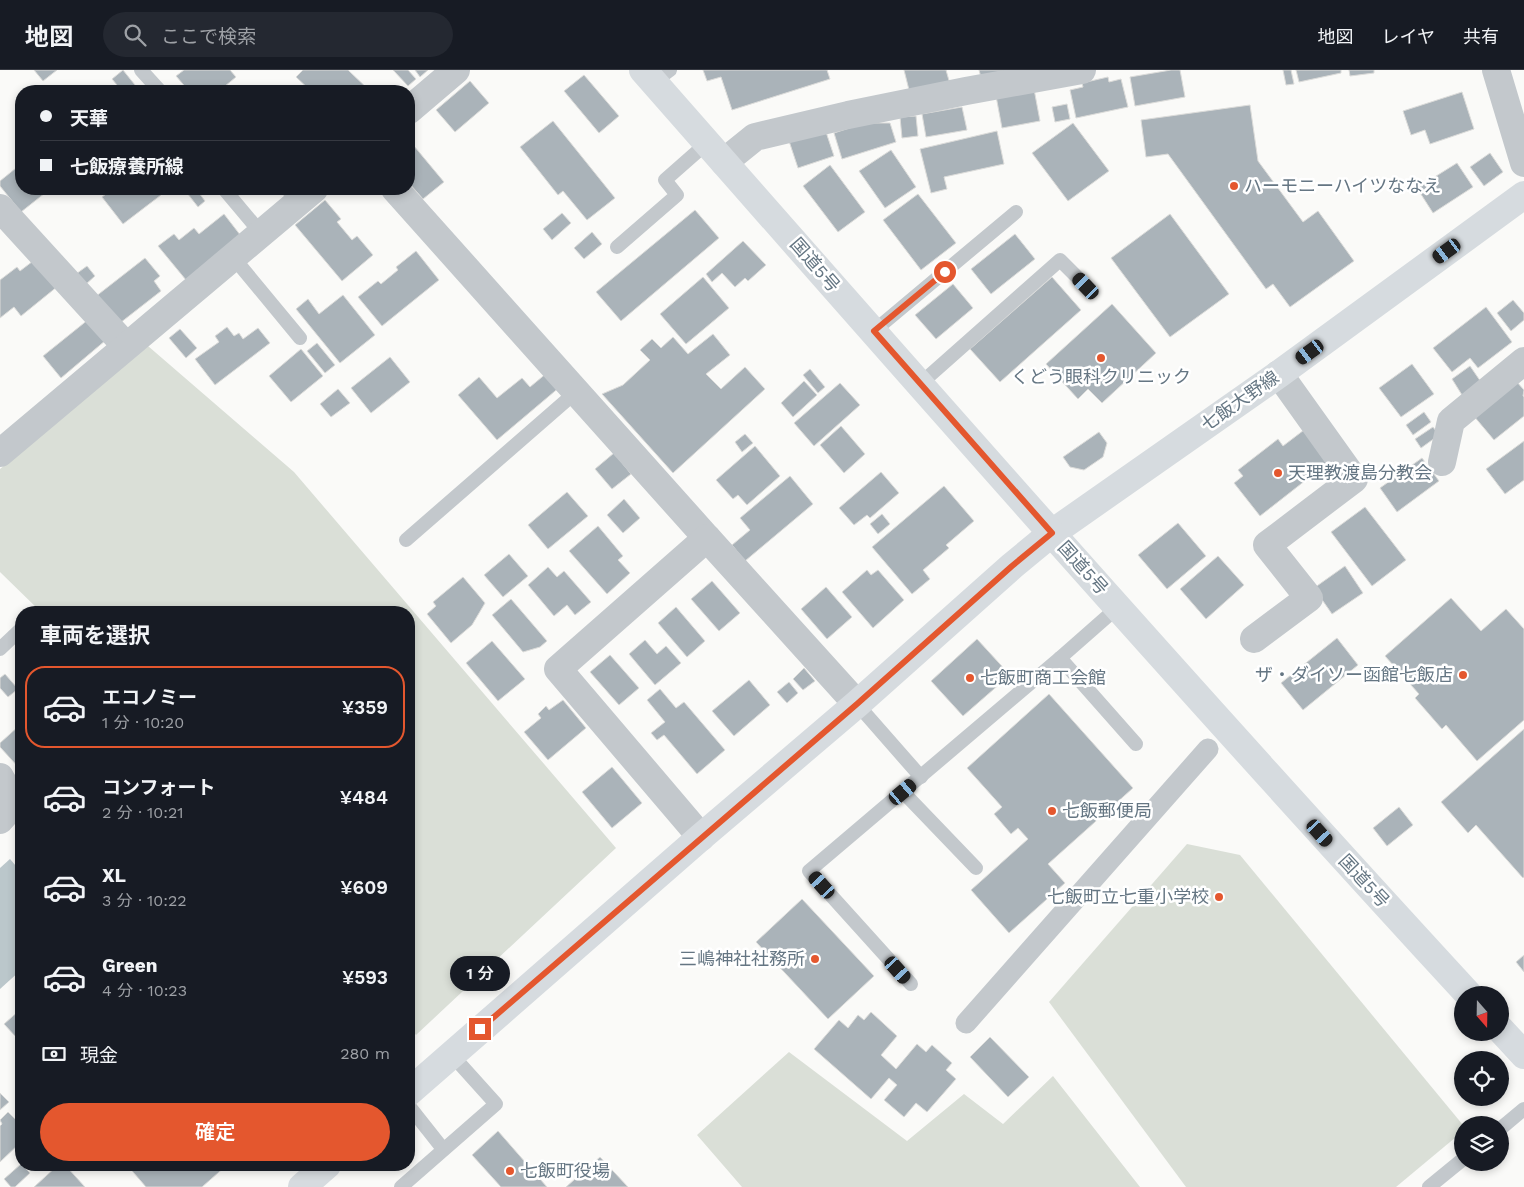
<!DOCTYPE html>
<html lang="ja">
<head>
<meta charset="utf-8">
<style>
	body { margin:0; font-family:"Work Sans","Noto Sans JP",sans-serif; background:#242831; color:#f1f3f6; height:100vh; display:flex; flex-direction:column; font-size:19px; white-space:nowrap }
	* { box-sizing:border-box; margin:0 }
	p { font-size:16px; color:#9ea1a6 }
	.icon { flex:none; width:28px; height:28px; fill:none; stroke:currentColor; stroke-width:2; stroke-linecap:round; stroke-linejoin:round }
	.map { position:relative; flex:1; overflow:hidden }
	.drawer { position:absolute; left:15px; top:536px; width:400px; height:565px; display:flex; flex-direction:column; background:#171b24; border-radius:20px; box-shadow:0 2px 8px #0003 }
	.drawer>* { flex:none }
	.hud { position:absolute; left:15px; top:15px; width:400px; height:110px; border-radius:20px; box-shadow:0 2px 8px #0003; display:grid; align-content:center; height:110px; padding:0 25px; background:#171b24 }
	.needle { width:32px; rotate:160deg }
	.buttons { position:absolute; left:1454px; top:916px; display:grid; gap:10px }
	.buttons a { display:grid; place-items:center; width:55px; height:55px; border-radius:50%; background:#171b24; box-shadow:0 2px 8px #0003; font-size:25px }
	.end { position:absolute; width:22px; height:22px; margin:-11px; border:6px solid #e4572e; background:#fff; box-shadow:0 0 0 2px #fff }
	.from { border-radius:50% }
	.bubble { position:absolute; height:35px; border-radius:18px; background:#171b24; box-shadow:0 2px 8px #0003; font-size:16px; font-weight:600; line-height:35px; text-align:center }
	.car { position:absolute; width:15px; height:30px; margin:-15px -8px; border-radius:6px; box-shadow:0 0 4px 1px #0007; background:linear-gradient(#222 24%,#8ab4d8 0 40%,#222 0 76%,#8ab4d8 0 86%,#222 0) }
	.hud b { display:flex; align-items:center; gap:18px; height:48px; font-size:19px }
	.hud b+b { border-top:1px solid #363941 }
	.hud i { width:12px; height:12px; background:#f1f3f6 }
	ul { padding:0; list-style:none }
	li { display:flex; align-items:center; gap:15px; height:82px; margin:0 10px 8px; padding:0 15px; border:2px solid transparent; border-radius:20px }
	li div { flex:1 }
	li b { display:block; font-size:19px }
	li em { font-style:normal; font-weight:600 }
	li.current { border-color:#e4572e }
	li>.icon { width:45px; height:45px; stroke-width:1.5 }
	h2 { padding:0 25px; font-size:22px; line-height:60px }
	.pay { display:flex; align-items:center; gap:12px; height:55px; padding:0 25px; font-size:19px }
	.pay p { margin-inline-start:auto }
	.button { display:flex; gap:10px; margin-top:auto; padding:10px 25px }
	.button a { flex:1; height:58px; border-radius:30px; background:#e4572e; color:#fff; font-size:20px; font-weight:600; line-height:58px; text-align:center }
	header { display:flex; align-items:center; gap:30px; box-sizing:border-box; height:70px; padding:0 25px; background:#171b24; border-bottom:1px solid #363941 }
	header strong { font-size:24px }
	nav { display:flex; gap:28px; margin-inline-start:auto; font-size:18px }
	.search { width:350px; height:45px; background:#242831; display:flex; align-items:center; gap:12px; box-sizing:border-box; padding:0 18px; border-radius:28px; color:#9ea1a6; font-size:19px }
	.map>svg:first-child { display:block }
</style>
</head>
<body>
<header>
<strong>地図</strong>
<div class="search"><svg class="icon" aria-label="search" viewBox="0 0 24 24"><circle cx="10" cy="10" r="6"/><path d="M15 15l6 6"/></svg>ここで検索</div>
<nav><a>地図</a><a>レイヤ</a><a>共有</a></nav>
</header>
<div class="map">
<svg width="1524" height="1117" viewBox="0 0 1524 1117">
	<rect width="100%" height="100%" fill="#fafaf8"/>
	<g fill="#dadfd7">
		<path d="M148,276L294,402L616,778L416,965L409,957V542H41L0,502V399Z"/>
		<path d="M1187,774L1240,785L1463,1055L1462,1062L1396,1117H1186L1049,932Z"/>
		<path d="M789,982L907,1071L964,1024L1003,1054L1053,1006L1140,1117H742L697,1065Z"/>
	</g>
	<path fill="#bbc7cb" d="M10,789L21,802V900L0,919V798Z"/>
	<g fill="#aab3b9" stroke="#dcdcda">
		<path d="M34,0H57L43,11Z"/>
		<path d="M123,0L135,15L126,21H122L112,9Z"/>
		<path d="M184,0H230L236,7L219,21H189L176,6Z"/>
		<path d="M303,0H348L370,21H311L296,7Z"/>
		<path d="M393,0H408L416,9L408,16Z"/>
		<path d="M415,0H428L420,7Z"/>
		<path d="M703,0H827L830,9L732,40L721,7L707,11Z"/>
		<path d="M904,0H946L950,14L910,24Z"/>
		<path d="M979,0H1017L982,11Z"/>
		<path d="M1171,0H1180L1185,27L1135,36L1130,7Z"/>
		<path d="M1283,0H1291L1294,14L1286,15Z"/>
		<path d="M1296,0H1341V3L1299,12Z"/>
		<path d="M1349,0H1374V3L1350,6Z"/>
		<path d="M584,5L619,46L599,63L564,21Z"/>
		<path d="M1108,7L1109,12L1121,9L1128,37L1076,48L1070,20L1083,17L1082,13Z"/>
		<path d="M470,11L489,33L455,62L436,40Z"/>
		<path d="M1034,19L1040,51L1002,58L996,26Z"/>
		<path d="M1462,22L1474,59L1430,74L1425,60L1411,65L1403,41Z"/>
		<path d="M1067,34L1070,49L1055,52L1052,37Z"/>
		<path d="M1250,35L1258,91L1303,152L1318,141L1354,191L1290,237L1273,214L1266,219L1168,84L1146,87L1141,50Z"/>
		<path d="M962,37L967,60L926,67L922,44Z"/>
		<path d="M916,46L918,66L902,68L900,47Z"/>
		<path d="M553,51L615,128L587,150L563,121L558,125L520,77Z"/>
		<path d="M865,53H890L896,72L842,89L834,63Z"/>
		<path d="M1073,53L1109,101L1068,131L1032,83Z"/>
		<path d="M825,59L834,86L798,98L789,71Z"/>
		<path d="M997,61L1004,94L944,107L947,119L931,123L920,79Z"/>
		<path d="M409,70L444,112L423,129L409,113Z"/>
		<path d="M891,80L916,117L885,138L859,101Z"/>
		<path d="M1490,83L1503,102L1484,116L1470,97Z"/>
		<path d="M1457,93L1473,117L1433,143L1417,118Z"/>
		<path d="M21,94V119H50L21,142L0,116V111Z"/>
		<path d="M830,95L865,142L838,162L803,116Z"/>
		<path d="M113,119H157L161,125L123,154L102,127Z"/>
		<path d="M184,119H196L205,131L198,137Z"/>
		<path d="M279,119H297L286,128Z"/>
		<path d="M918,124L956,173L921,200L883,150Z"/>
		<path d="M325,130L341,149L337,152L352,170L357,166L373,185L342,211L295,155Z"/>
		<path d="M695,140L719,168L621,251L596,222Z"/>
		<path d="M562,143L571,153L552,170L543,159Z"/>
		<path d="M224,144L241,166L186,210L158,176L174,164L179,170L194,158L199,164Z"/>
		<path d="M1170,144L1229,224L1170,267L1111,188Z"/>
		<path d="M592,162L602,174L584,189L574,178Z"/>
		<path d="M1015,164L1035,189L991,224L971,199Z"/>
		<path d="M743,171L766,195L748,211L745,208L735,217L722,203L712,212L706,204Z"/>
		<path d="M416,181L439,210L382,256L358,227L378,211L381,214L398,200L396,197Z"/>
		<path d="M37,188L58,216L21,246L14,237L0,248V210L17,197L20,201Z"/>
		<path d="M145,188L160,206L154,211L161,221L120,253L95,227Z"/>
		<path d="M87,196L95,206L85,215L76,204Z"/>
		<path d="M703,207L729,238L686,274L660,244Z"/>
		<path d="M1052,207L1081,240L1000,312L970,279Z"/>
		<path d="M953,214L973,238L936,269L915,245Z"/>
		<path d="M343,225L375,265L340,293L296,239L308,229L319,244Z"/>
		<path d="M1513,230L1524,243V250L1511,261L1497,243Z"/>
		<path d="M1112,234L1156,283L1102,333L1088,319L1078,329L1046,294Z"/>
		<path d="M1486,237L1512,272L1478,298L1470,288L1452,302L1433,278Z"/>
		<path d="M89,249L106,270L61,308L43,286Z"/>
		<path d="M227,257L234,266L239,263L243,269L258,258L270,273L215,315L195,289L219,272L215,266Z"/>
		<path d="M180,259L197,278L186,288L169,268Z"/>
		<path d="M713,264L730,285L706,304L721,319L745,297L765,319L673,403L602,324L623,315L650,290L640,280L652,269L661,278L673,267L688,284Z"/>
		<path d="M317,273L335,295L325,303L307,281Z"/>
		<path d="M301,279L323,306L291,332L269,306Z"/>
		<path d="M390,287L410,312L371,343L351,318Z"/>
		<path d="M1412,294L1434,324L1401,347L1379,318Z"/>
		<path d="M1470,296L1481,312L1462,325L1452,309Z"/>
		<path d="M810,299L825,317L818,323L803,305Z"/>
		<path d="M548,302L561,316L497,370L458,325L479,307L497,328L522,308L530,317Z"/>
		<path d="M804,311L817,325L793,347L781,333Z"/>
		<path d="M1516,311L1524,320L1523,326L1524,327V346L1494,370L1473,345Z"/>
		<path d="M840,313L860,335L814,376L794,353Z"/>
		<path d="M338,319L350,333L331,347L320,334Z"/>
		<path d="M1424,342L1431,352L1413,365L1406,355Z"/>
		<path d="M841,356L865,384L844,403L820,375Z"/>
		<path d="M1433,357L1439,365L1421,378L1415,369Z"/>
		<path d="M1304,360L1329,392L1260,446L1234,413L1243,406L1238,400L1278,369L1283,376Z"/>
		<path d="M1099,362L1107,373L1103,387L1084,400L1070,397L1063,387Z"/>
		<path d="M745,364L753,373L742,382L735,372Z"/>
		<path d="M1524,371V410L1505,424L1486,399Z"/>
		<path d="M755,376L780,406L747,435L738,425L733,429L716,410Z"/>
		<path d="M614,383L631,404L612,419L595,399Z"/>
		<path d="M1422,388L1439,411L1397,442L1380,418Z"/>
		<path d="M881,402L899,423L870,448L867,445L854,455L839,438Z"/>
		<path d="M790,406L813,434L745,491L732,475L750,460L740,448Z"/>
		<path d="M944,416L974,451L946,475L949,478L923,500L930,509L912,524L872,477Z"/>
		<path d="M567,422L588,446L548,479L528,455Z"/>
		<path d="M624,429L640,448L623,463L607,445Z"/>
		<path d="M1365,437L1406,490L1372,516L1331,462Z"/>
		<path d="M882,444L890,454L878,464L870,454Z"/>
		<path d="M1178,453L1206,486L1167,519L1138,485Z"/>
		<path d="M598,456L623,486L618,490L630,503L607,524L569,481Z"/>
		<path d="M509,484L528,506L503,527L484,505Z"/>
		<path d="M1218,486L1244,515L1206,549L1180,519Z"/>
		<path d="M1345,496L1363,523L1332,544L1314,518Z"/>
		<path d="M548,497L557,507L564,501L591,532L575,545L567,535L554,546L528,515Z"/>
		<path d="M867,500L871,505L878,500L904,530L873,558L842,522Z"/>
		<path d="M463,507L485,533L472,555L451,573L427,544L436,536L433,532Z"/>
		<path d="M712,511L740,543L719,561L691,529Z"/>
		<path d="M826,517L852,547L827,569L801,539Z"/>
		<path d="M1451,528L1481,561L1506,539L1524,559V650L1477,691L1446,655L1442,659L1415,628L1419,624L1385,586Z"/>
		<path d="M511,529L547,571L540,577L523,582L492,545Z"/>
		<path d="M676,537L705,571L687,587L658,553Z"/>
		<path d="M1337,568L1358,595L1303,640L1281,613Z"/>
		<path d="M977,569L1010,605L963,646L931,611Z"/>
		<path d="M645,570L657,584L666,576L681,593L655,615L629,584Z"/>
		<path d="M492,571L525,609L498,631L466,593Z"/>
		<path d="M610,585L639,618L619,635L590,602Z"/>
		<path d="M804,598L815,611L803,620L793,609Z"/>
		<path d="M5,604L18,619L8,627L0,618V608Z"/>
		<path d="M749,610L770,635L734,666L712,641Z"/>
		<path d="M789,612L798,623L787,633L777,622Z"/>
		<path d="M660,619L676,638L684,632L725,680L697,704L664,665L657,670L651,663L665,652L647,630Z"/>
		<path d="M1049,624L1133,718L1048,794L1065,813L1009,863L971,820L1028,769L1018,758L1011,764L994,744L1002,737L967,698Z"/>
		<path d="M563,630L586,658L548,690L524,662L541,648L538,644L546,636L549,640Z"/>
		<path d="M21,645V700L0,677V673L20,655L16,650Z"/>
		<path d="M1524,659V807L1523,808L1476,755L1468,763L1441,732Z"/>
		<path d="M612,697L642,733L612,758L582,722Z"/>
		<path d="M1399,737L1413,755L1387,776L1373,758Z"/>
		<path d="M802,829L874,906L828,949L756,872Z"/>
		<path d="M1524,885V902L1516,892Z"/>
		<path d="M21,939V962L16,967L4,954Z"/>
		<path d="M871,942L897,966L881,985L896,999L917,974L926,982L932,975L952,993L946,1000L956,1009L927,1042L916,1033L904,1047L884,1030L897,1015L889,1008L871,1029L814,979L839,950L848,958L858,945L864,950Z"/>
		<path d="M990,967L1029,1007L1008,1027L970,987Z"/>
		<path d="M0,1023L9,1032L0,1040Z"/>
		<path d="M8,1042L21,1055V1075L20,1073L0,1092V1056L2,1054L0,1050Z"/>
		<path d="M498,1061L547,1117H501L472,1085Z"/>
		<path d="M600,1087L628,1117H566Z"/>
		<path d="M21,1094L30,1103L15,1117H11L4,1109Z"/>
		<path d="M58,1095H65L85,1117H34Z"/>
		<path d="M127,1095H227L202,1117H146Z"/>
	</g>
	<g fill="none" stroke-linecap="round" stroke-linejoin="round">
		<g stroke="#c3c8cc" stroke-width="14">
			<path d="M141,0L160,21"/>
			<path d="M654,12L670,0"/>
			<path d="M224,119L261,163"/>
			<path d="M617,177L677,125L665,110L707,73"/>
			<path d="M233,187L300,268"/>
			<path d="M874,261L1016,142"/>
			<path d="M920,314L1060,190L1086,216"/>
			<path d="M406,470L576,322"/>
			<path d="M0,579L21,559"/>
			<path d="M1060,588L1136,674"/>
			<path d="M857,634L921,707"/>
			<path d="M903,722L976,798"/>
			<path d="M911,914L809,801L1060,588L1118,537"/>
			<path d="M409,1036L443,1079"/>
			<path d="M1500,1059L1524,1039"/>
			<path d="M401,1117L496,1034L451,984"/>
			<path d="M1429,1117L1462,1090"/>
		</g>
		<path stroke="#c3c8cc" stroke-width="21" d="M966,953L1208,679"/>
		<g stroke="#c3c8cc" stroke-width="28">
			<path d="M1496,0L1524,93"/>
			<path d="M409,40L456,0"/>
			<path d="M724,92L755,67L848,45L966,21L1082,0"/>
			<path d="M395,119L707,468"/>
			<path d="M0,138L126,276"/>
			<path d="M0,383L314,119"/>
			<path d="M1442,392L1451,351L1524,291"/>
			<path d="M1254,569L1309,528L1267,475L1354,409L1279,304"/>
			<path d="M0,707C8,719 12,739 0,750"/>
			<path d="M701,767L558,599L707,468L857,634"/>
		</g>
		<g stroke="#d6dbdf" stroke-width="28">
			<path d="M409,1022L701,767L857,634L1012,496L1052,463L1279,304L1524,125"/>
			<path d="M302,1117L327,1095"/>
		</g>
		<g stroke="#d6dbdf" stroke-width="28">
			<path d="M643,0C916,311 1189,621 1469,925"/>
			<path d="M1500,959L1524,985"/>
		</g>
	</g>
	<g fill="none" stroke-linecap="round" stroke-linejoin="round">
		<path stroke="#e4572e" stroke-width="6" d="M480,959L857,634L1012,496L1052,463L874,261L945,202"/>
	</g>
	<g fill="#e4572e" stroke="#fff" stroke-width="2">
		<circle cx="1234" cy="116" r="5"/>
		<circle cx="1101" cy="288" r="5"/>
		<circle cx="1278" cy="403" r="5"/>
		<circle cx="1463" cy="605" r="5"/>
		<circle cx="970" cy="608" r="5"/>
		<circle cx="1052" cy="741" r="5"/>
		<circle cx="1219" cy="827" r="5"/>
		<circle cx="815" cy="889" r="5"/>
		<circle cx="510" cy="1101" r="5"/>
	</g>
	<g text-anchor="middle" stroke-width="5" stroke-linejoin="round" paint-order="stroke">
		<g font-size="18" fill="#657683" stroke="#fff" text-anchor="start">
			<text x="1244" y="122">ハーモニーハイツななえ</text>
			<text x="1101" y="313" text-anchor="middle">くどう眼科クリニック</text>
			<text x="1288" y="409">天理教渡島分教会</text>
			<text x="1453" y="611" text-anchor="end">ザ・ダイソー函館七飯店</text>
			<text x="980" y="614">七飯町商工会館</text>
			<text x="1062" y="747">七飯郵便局</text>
			<text x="1209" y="833" text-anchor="end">七飯町立七重小学校</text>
			<text x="805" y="895" text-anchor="end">三嶋神社社務所</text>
			<text x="520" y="1107">七飯町役場</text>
		</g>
		<g font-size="18" fill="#657683" stroke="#fff">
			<text transform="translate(815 195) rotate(49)" y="6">国道5号</text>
			<text transform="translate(1240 331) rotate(-35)" y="6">七飯大野線</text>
			<text transform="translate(1083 498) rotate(48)" y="6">国道5号</text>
			<text transform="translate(1364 811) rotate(47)" y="6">国道5号</text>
		</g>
	</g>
</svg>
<div class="buttons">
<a><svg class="needle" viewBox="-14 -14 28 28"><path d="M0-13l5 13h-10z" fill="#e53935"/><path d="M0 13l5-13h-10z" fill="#9ea1a6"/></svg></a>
<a><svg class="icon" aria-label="locate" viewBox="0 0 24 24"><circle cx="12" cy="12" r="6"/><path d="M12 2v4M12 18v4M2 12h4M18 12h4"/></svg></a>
<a><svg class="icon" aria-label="layers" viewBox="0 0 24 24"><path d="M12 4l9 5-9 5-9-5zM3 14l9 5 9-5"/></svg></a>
</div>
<i class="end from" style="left:945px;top:202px"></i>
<i class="end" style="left:480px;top:959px"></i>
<div class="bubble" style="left:450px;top:886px;width:60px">1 分</div>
<i class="car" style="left:1447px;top:181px;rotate:234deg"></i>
<i class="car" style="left:1086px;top:216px;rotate:316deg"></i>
<i class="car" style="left:1310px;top:282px;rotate:234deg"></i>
<i class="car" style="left:903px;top:722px;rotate:50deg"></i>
<i class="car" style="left:1320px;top:763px;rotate:138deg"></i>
<i class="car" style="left:822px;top:815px;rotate:318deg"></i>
<i class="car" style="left:898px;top:900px;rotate:138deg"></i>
<div class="hud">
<b><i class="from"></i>天華</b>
<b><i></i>七飯療養所線</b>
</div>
<section class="drawer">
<h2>車両を選択</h2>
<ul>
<li class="current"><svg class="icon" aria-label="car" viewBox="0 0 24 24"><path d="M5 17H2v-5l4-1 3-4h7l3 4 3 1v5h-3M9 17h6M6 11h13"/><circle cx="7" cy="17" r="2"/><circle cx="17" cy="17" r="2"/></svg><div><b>エコノミー</b><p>1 分 · 10:20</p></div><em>¥359</em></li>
<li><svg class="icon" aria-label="car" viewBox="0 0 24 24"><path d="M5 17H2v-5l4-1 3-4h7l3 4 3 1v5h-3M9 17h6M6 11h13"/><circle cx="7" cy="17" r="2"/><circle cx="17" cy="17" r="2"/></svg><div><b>コンフォート</b><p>2 分 · 10:21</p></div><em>¥484</em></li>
<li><svg class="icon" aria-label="car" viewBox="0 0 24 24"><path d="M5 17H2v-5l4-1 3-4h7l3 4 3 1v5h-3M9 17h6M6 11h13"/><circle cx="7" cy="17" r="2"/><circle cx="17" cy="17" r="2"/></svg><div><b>XL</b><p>3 分 · 10:22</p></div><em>¥609</em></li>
<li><svg class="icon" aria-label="car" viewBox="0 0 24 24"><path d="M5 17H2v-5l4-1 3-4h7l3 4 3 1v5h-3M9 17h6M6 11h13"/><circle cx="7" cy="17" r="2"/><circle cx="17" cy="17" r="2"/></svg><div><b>Green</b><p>4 分 · 10:23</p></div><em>¥593</em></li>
</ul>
<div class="pay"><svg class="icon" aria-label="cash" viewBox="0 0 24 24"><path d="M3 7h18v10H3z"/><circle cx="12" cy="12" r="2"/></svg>現金<p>280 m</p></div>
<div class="button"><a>確定</a></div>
</section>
</div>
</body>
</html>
